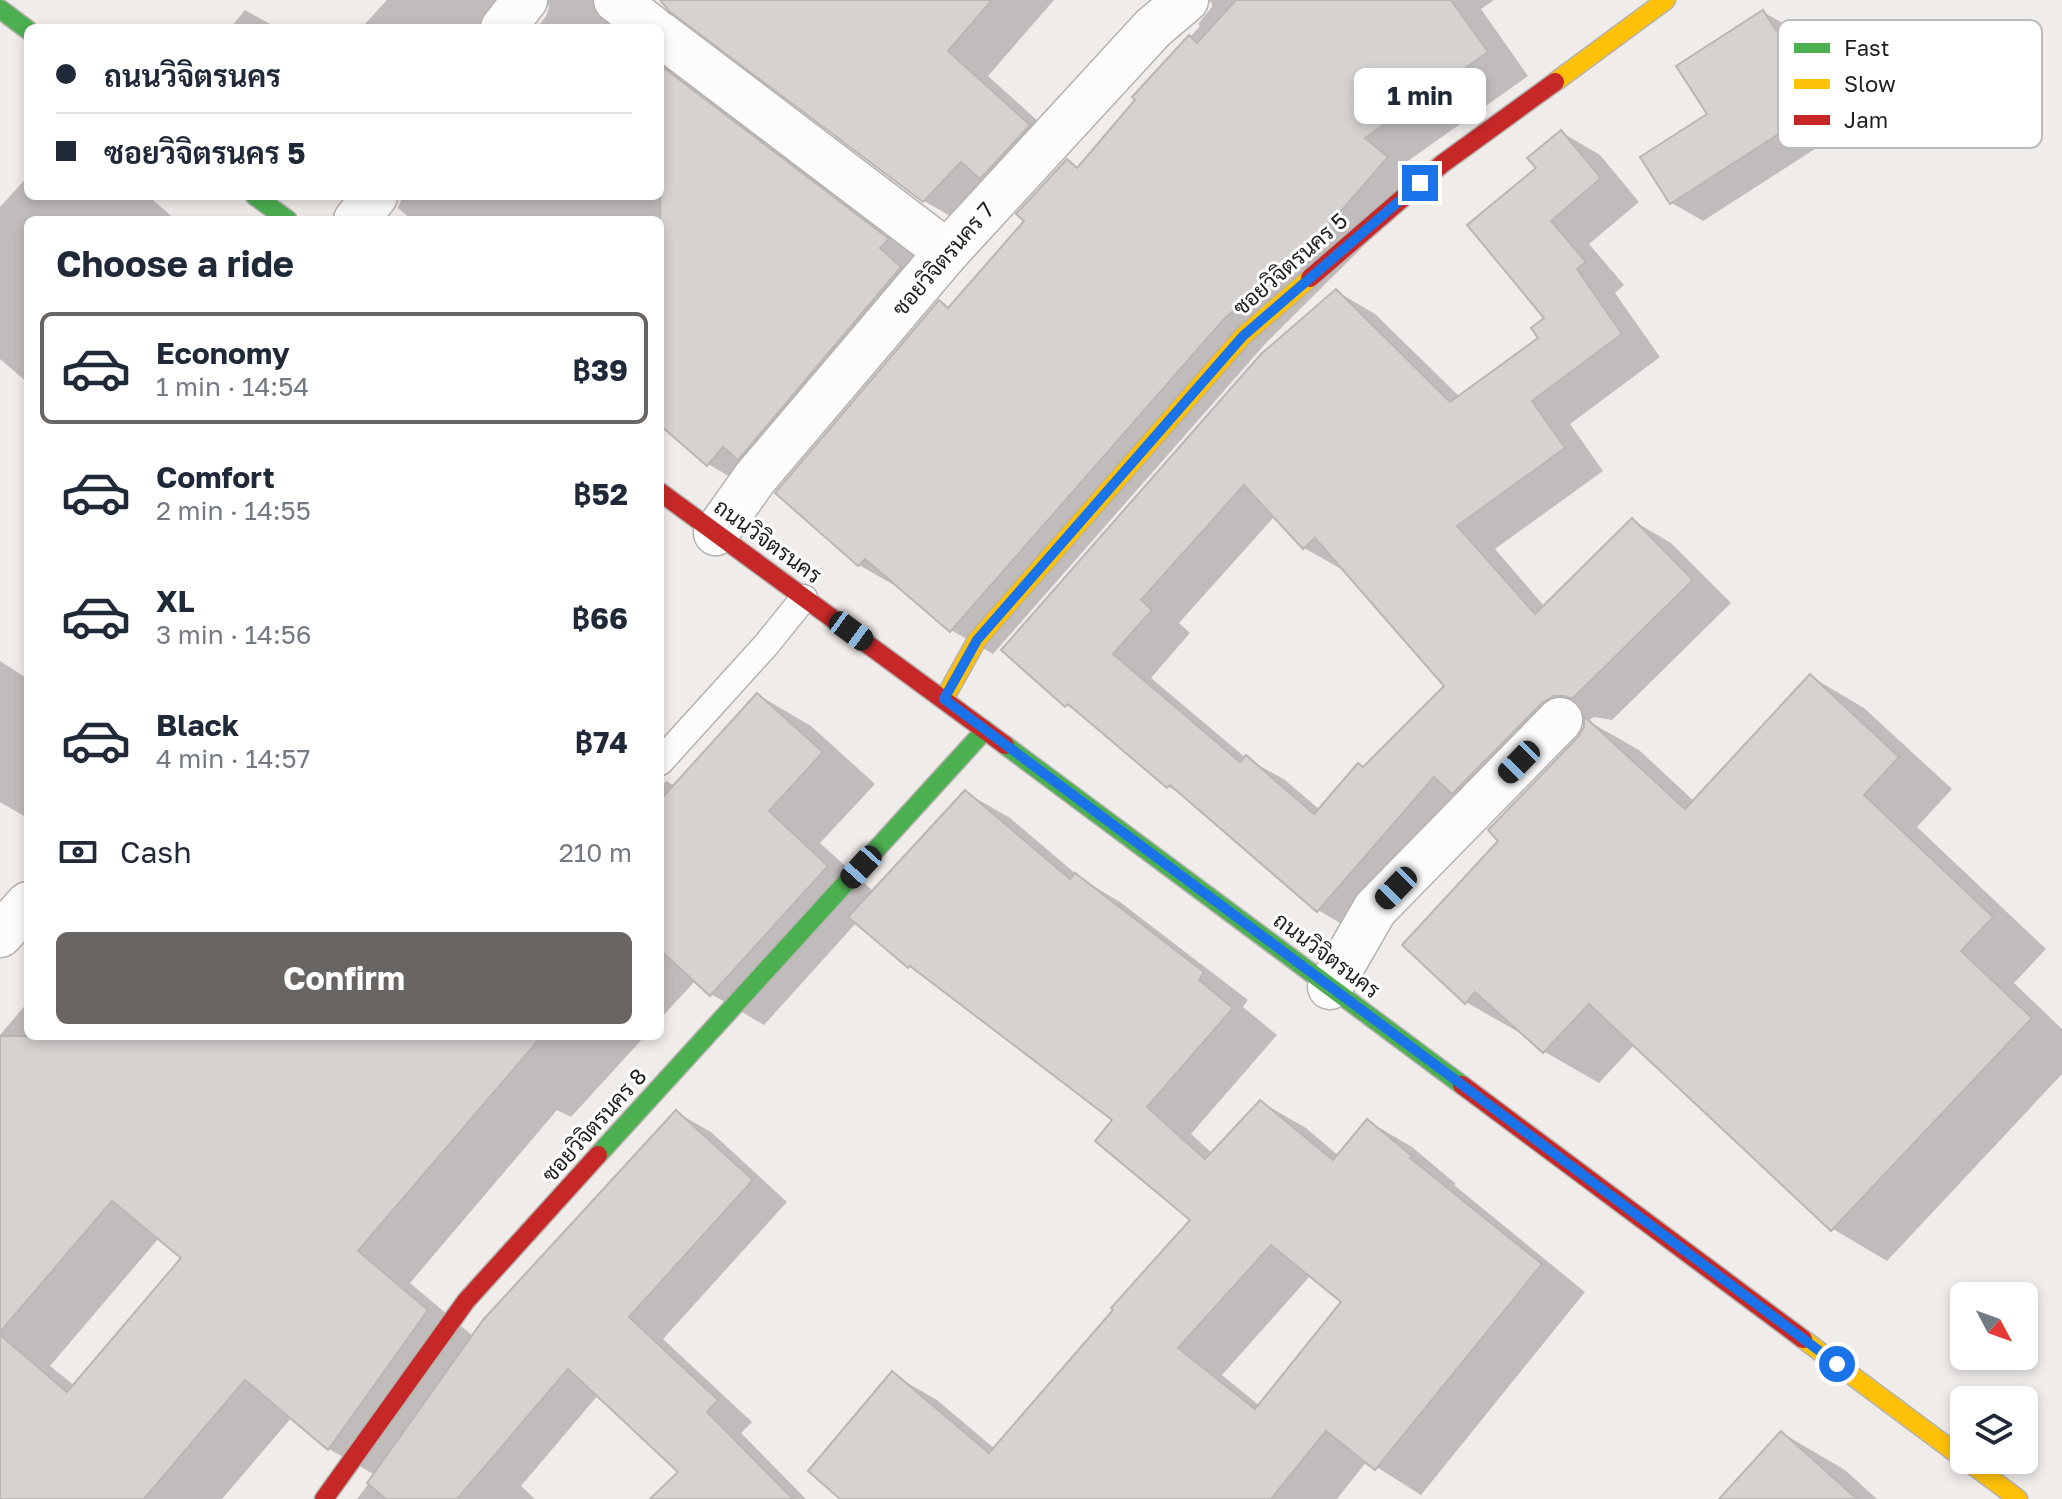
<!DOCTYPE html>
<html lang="en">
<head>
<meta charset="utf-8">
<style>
	body { margin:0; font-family:"Golos Text",Sarabun,sans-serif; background:#f2f2f3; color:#1f2937; height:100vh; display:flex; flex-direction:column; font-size:30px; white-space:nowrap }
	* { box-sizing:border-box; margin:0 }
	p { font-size:26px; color:#747a83 }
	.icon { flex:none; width:44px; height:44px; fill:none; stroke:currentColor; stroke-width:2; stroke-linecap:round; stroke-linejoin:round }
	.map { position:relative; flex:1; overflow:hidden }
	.panel { position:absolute; left:24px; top:216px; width:640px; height:824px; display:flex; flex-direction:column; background:#fff; border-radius:12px; box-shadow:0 4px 12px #0003 }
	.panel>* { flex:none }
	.banner { position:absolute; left:24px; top:24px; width:640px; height:176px; border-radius:12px; box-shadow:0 4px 12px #0003; display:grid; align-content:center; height:176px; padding:0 32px; background:#fff }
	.needle { width:52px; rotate:131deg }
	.buttons { position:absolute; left:1950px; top:1282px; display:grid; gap:16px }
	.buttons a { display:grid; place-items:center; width:88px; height:88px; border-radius:12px; background:#fff; box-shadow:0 4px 12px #0003; font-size:40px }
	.end { position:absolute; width:36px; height:36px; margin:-18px; border:10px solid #1a73e8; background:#fff; box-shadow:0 0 0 4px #fff }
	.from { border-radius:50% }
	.bubble { position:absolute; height:56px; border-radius:12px; background:#fff; box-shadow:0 4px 12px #0003; font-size:26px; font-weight:700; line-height:56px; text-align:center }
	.car { position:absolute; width:24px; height:48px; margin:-24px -12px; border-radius:10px; box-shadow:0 0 6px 2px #0007; background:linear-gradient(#222 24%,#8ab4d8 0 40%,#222 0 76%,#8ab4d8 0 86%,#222 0) }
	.banner b { display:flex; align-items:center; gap:28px; height:76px; font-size:30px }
	.banner b+b { border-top:2px solid #e0e1e3 }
	.banner i { width:20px; height:20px; background:#1f2937 }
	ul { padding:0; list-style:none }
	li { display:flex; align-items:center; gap:24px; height:112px; margin:0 16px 12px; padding:0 16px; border:4px solid transparent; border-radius:12px }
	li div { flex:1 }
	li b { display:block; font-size:30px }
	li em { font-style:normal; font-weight:700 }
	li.on { border-color:#696563 }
	li>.icon { width:72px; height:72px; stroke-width:1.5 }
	h2 { padding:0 32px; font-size:36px; line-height:96px }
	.pay { display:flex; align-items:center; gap:20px; height:88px; padding:0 32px; font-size:30px }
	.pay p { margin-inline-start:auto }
	.button { display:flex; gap:16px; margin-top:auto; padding:16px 32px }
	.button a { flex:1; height:92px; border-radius:12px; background:#696563; color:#fff; font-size:32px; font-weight:700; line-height:92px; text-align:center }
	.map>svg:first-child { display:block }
</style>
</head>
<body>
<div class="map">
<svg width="2062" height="1499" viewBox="0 0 2062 1499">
	<rect width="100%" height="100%" fill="#f0ecea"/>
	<g fill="#0003" fill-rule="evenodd">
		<path d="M387,0H649L633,28H537L546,16L550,4L531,28H361Z"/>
		<path d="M661,0H1054L988,76L1070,150L966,225L924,201Z"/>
		<path d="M1207,0H1494L1481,9L1528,76L1405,163L1428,182L1266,343L993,654L951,630L901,589L859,565L778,493L940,302L950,308L1027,221L1067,161L1079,168L1138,100L1135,97L1200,26L1198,24L1212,7V3Z"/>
		<path d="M245,10L277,28H230Z"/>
		<path d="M1763,12L1795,30L1854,124L1703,221L1672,203L1710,115Z"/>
		<path d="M660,60L929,264L749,488L708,464L660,422V220H412L398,208L401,200L387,196H660Z"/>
		<path d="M1561,132L1600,155L1639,202L1589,244L1624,285L1615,293L1660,357L1570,424L1603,471L1495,549L1545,607L1632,520L1671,543L1731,603L1612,720L1594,717L1588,721L1639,750L1695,802L1810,676L1864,708L1952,789L1917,827L2046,949L2014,983L2062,1029V1074L1887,1261L1833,1229L1635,1044L1599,1083L1545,1052L1522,1031L1520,1033L1466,1002L1501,841L1579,739L1586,722L1493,815L1357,933L1318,910L1190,799L1169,787L1086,717L1066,705L1336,291L1375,314L1460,397L1541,339L1547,318L1539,168ZM1275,516L1304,548L1343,570L1447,686L1320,810L1285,780L1246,758L1151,678L1190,633L1179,623Z"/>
		<path d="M28,176V196H148L176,220H28V383L0,359V207Z"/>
		<path d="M0,661L28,679V811L24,816L0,802Z"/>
		<path d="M758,695L811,726L875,784L820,843L874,892L965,792L1010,818L1083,880L1120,902L1248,1000L1243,1007L1277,1035L1191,1134L1213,1154L1261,1102L1306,1128L1339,1156L1368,1121L1412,1147L1456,1184L1454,1185L1585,1292L1421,1495L1367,1461L1337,1499H843L892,1374L937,1400L995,1449L1193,1219L1115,1120L928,977L909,966L857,922L764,1025L711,994L696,980L660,1019V788L666,781L675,786ZM1311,1275L1344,1302L1260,1406L1222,1375Z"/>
		<path d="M28,1002V1036H645L571,1117L557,1110L410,1283L474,1337L676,1112L711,1132L787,1202L663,1339L752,1422L741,1433L806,1499H653L681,1472L599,1394L521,1486L535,1499H357L375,1475L329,1449L292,1417L222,1499H0V1035ZM159,1238L183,1258L75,1386L50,1366Z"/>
		<path d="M1782,1433L1845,1470L1877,1499H1722Z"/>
	</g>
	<g fill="#d5d2d0" stroke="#b9b6b4" stroke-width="2" fill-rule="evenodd">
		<path d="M660,0H992L948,51L1030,125L980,179L961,162L923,202L670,12Z"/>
		<path d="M1236,0H1451L1488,52L1365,138L1388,157L1317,239L1224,319L950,632L865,559L858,566L775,493L939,300L948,308L1024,221L1016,214L1067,159L1077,168L1135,100L1132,97L1189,35L1197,43Z"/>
		<path d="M1763,10L1824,105L1670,204L1640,157L1707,114L1676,66Z"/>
		<path d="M660,65L889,239L880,248L901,267L738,460L723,447L707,466L660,425Z"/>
		<path d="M1561,130L1601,178L1551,221L1586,262L1577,269L1622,334L1532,401L1565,448L1457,526L1535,614L1632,518L1693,580L1572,699L1565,696H1554L1542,703L1452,794L1434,777L1317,912L1170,785L1167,788L1068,704L1065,707L1001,650L1261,354L1336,289L1450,402L1538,338L1531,328L1544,318L1467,225L1536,168L1527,158ZM1244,485L1303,549L1315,538L1444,686L1363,767L1358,763L1314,814L1246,755L1240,762L1113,654L1152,610L1141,600Z"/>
		<path d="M1810,674L1899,757L1864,795L1993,917L1961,951L2032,1018L1831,1231L1589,1004L1543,1053L1475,992L1465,1004L1402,945L1498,841L1488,830L1578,737L1584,727V716L1685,809Z"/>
		<path d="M757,693L823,752L769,811L828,866L710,996L660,950V800Z"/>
		<path d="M965,790L1070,879L1075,873L1204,972L1199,980L1233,1008L1147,1107L1205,1159L1260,1100L1333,1160L1367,1119L1412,1156L1410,1158L1542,1264L1375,1470L1326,1431L1271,1499H840L808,1471L892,1371L989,1453L1113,1310L1111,1308L1190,1220L1095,1141L1112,1120L910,966L908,968L848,917ZM1271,1245L1341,1302L1255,1409L1178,1348Z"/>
		<path d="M0,1036H542L358,1251L428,1310L328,1450L245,1380L144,1499H0V1335L67,1392L181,1258L112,1201L0,1332Z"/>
		<path d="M676,1110L753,1180L629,1317L718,1400L707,1412L793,1499H650L678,1472L568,1369L457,1499H386L367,1483L483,1320Z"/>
		<path d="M1781,1431L1857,1499H1719Z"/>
	</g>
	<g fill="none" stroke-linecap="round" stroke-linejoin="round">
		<defs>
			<path id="lane" d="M660,762L766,645L804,598"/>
			<g id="street">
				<path d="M616,0L652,28"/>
				<path d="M503,28L525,0"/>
				<path d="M660,34L947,252"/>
				<path d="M356,220L375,196"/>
				<path d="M716,533L755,478L947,252L1153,28L1186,0"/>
				<path d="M0,935L28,904"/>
				<path d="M1330,987L1375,909L1560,720"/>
			</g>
			<g id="fast">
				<path d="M0,9L28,30"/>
				<path d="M255,196L288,220"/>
				<path d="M1005,745L1462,1085"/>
				<path d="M598,1155L985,730"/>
			</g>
			<g id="slow">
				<path d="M1555,82L1666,0"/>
				<path d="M944,699L977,640L1243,336L1310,278"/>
				<path d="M1803,1339L1964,1459"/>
				<path d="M1966,1460L2018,1499"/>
			</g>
			<g id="jam">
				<path d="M1310,278L1442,164L1555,82"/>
				<path d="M660,492L1005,745"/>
				<path d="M1462,1085L1803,1339"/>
				<path d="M324,1499L466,1301L598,1155"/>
			</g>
		</defs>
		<use href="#lane" stroke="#b5b2b0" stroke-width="29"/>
		<use href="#street" stroke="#b5b2b0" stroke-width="47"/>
		<use href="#fast" stroke="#b5b2b0" stroke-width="21"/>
		<use href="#slow" stroke="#b5b2b0" stroke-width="21"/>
		<use href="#jam" stroke="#b5b2b0" stroke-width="21"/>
		<use href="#lane" stroke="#fdfcfc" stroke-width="26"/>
		<use href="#street" stroke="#fdfcfc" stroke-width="44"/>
		<use href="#fast" stroke="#4caf50" stroke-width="18"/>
		<use href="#slow" stroke="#ffc107" stroke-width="18"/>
		<use href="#jam" stroke="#c62828" stroke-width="18"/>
	</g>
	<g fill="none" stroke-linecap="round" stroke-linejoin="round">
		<path stroke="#1a73e8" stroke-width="10" d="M1420,183L1243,336L977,640L944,699L1837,1364"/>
	</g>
	<g text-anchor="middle" stroke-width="6" stroke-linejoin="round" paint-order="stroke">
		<g font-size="22" fill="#201d1b" stroke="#fff">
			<text transform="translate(943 259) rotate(-49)" y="8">ซอยวิจิตรนคร 7</text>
			<text transform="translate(1290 264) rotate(-41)" y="8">ซอยวิจิตรนคร 5</text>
			<text transform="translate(768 541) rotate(36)" y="8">ถนนวิจิตรนคร</text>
			<text transform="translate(1327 955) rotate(37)" y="8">ถนนวิจิตรนคร</text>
			<text transform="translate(594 1125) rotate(-48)" y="8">ซอยวิจิตรนคร 8</text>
		</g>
	</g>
	<rect x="1778" y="20" width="264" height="128" rx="12" fill="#fff" stroke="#bcbbbb" stroke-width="2"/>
	<rect x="1794" y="43" width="36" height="10" fill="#4caf50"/>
	<rect x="1794" y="79" width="36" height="10" fill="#ffc107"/>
	<rect x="1794" y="115" width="36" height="10" fill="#c62828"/>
	<g font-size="22" fill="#201d1b">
		<text x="1844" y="56">Fast</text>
		<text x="1844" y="92">Slow</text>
		<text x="1844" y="128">Jam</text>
	</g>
</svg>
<div class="buttons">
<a><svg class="needle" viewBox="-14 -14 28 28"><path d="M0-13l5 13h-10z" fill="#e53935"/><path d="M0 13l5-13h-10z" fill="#747a83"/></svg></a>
<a><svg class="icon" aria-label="layers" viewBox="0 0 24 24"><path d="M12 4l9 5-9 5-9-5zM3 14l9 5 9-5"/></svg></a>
</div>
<i class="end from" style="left:1837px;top:1364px"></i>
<i class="end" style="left:1420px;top:183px"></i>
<div class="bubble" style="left:1354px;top:68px;width:132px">1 min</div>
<i class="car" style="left:851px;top:631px;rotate:126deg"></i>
<i class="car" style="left:1519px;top:762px;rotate:224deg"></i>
<i class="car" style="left:861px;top:867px;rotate:222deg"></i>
<i class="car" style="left:1396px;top:888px;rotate:224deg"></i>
<div class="banner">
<b><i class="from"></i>ถนนวิจิตรนคร</b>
<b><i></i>ซอยวิจิตรนคร 5</b>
</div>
<section class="panel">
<h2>Choose a ride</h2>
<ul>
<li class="on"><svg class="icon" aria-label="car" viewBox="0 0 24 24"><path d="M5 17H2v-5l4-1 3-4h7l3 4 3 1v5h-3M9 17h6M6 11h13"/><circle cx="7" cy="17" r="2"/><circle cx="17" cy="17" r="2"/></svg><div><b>Economy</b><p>1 min · 14:54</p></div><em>฿39</em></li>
<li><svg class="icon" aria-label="car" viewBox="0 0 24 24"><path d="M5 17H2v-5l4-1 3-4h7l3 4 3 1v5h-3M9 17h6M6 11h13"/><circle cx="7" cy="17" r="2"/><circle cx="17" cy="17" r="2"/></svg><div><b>Comfort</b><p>2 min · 14:55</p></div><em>฿52</em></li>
<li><svg class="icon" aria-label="car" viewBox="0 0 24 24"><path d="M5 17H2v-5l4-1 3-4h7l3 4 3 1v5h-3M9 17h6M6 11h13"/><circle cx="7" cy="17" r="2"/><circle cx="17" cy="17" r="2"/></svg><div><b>XL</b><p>3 min · 14:56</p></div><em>฿66</em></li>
<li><svg class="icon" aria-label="car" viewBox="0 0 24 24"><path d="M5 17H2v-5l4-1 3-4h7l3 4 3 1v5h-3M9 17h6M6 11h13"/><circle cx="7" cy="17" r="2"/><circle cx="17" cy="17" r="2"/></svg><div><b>Black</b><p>4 min · 14:57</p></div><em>฿74</em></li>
</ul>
<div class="pay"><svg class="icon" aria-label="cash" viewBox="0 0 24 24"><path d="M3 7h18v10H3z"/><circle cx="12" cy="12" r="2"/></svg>Cash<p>210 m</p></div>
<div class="button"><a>Confirm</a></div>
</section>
</div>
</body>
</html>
